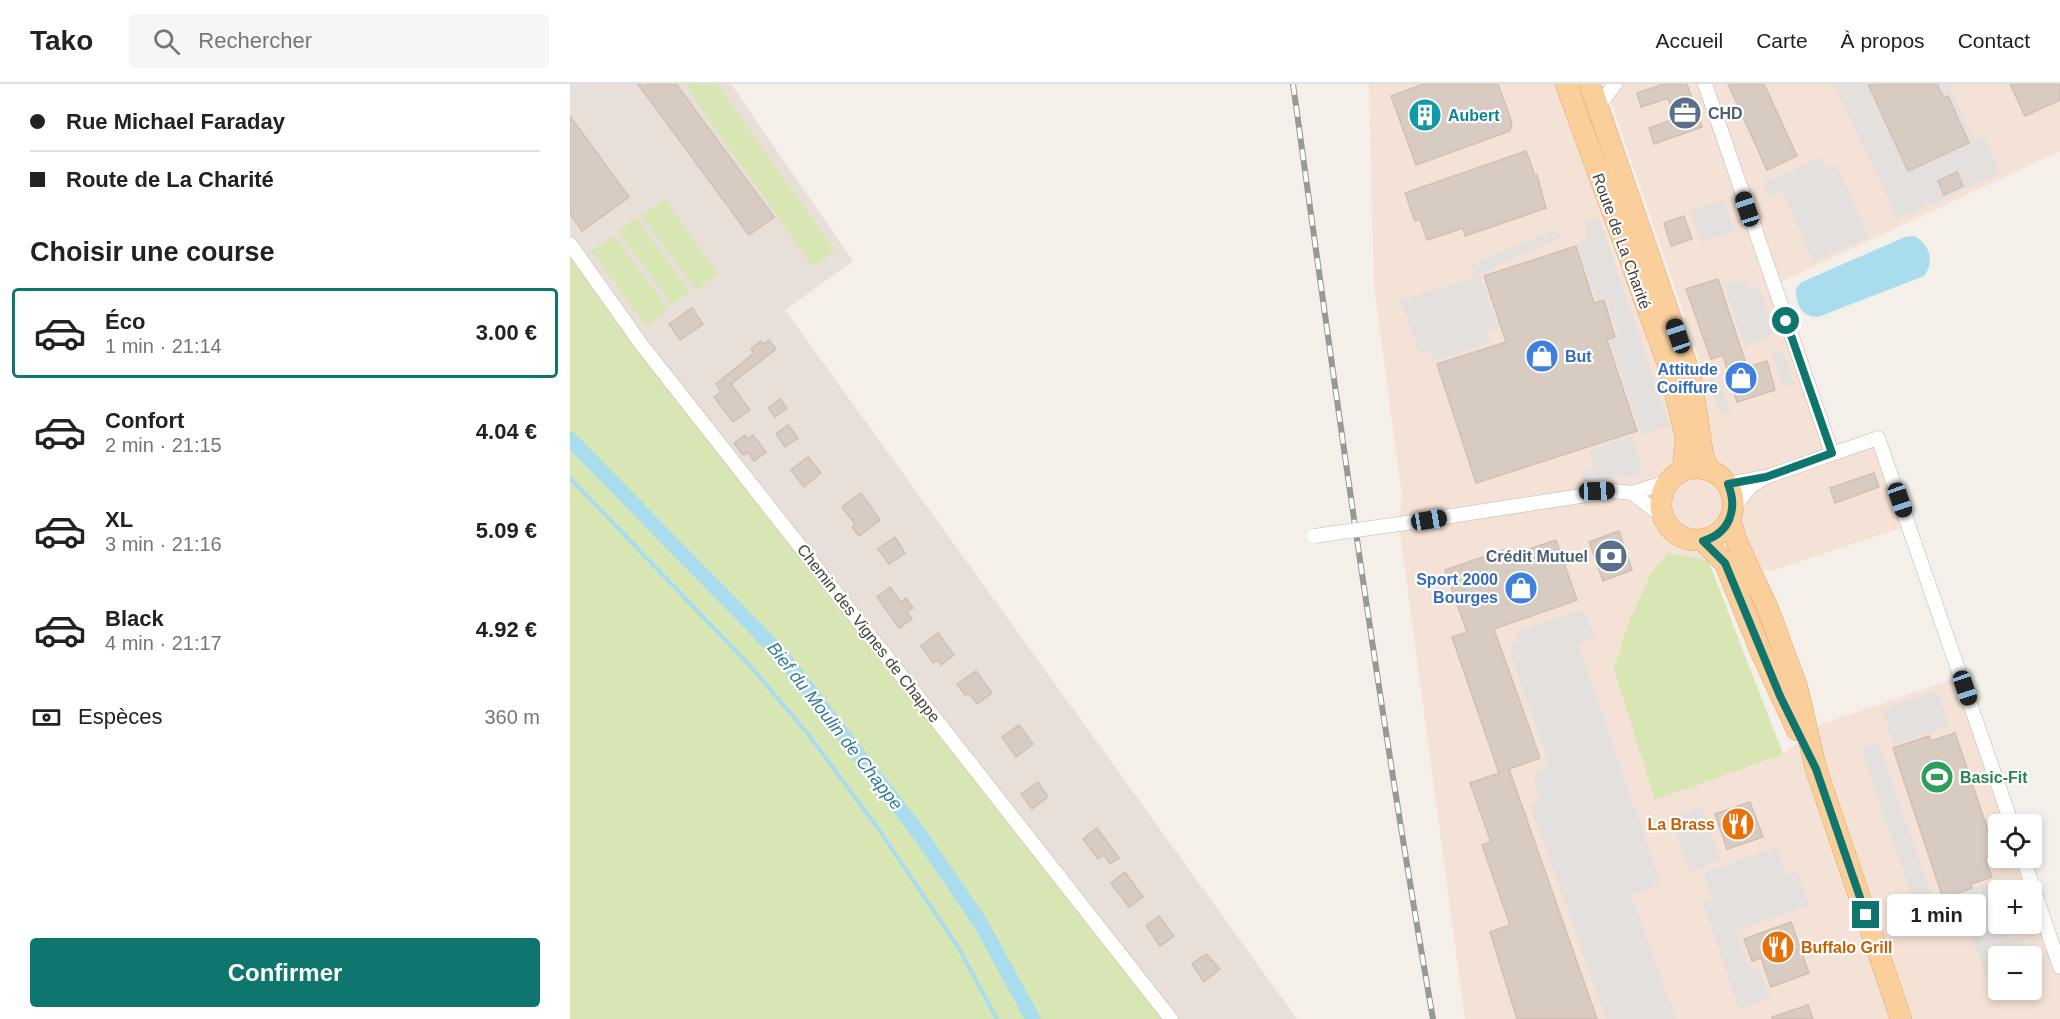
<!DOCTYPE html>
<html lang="fr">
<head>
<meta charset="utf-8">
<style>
	body { margin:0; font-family:Arial,sans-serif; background:#f6f6f6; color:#222; height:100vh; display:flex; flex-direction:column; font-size:22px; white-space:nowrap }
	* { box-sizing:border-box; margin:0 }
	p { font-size:20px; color:#767676 }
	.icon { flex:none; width:33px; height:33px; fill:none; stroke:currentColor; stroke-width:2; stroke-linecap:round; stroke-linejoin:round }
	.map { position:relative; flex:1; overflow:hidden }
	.side { display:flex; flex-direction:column; background:#fff; width:570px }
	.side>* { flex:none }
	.hud { display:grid; align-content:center; height:132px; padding:0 30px; background:#fff }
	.fabs { position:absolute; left:1418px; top:730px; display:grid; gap:12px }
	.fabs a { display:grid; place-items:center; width:54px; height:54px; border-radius:6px; background:#fff; box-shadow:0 3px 9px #0003; font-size:30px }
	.end { position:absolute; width:27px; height:27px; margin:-14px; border:8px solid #0f766e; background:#fff; box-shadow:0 0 0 3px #fff }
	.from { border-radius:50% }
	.bubble { position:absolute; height:42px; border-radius:6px; background:#fff; box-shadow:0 3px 9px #0003; font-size:20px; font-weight:800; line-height:42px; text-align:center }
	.car { position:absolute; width:18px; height:36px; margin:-18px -9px; border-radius:8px; box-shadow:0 0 4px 2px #0007; background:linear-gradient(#222 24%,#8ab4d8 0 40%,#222 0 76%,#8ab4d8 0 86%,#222 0) }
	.hud b { display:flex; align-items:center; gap:21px; height:57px; font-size:22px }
	.hud b+b { border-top:2px solid #e0e0e0 }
	.hud i { width:15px; height:15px; background:#222 }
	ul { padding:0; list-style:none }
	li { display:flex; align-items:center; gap:18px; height:90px; margin:0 12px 9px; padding:0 18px; border:3px solid transparent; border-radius:6px }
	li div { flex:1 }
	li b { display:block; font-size:22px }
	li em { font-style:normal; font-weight:800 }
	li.active { border-color:#0f766e }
	li>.icon { width:54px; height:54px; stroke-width:1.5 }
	h2 { padding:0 30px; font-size:27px; line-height:72px }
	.pay { display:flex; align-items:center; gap:15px; height:66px; padding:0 30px; font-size:22px }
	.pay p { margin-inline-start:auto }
	.action { display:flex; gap:12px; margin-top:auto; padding:12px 30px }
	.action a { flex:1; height:69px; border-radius:6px; background:#0f766e; color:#fff; font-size:24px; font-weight:800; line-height:69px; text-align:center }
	header { display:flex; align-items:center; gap:36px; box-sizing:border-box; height:84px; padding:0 30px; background:#fff; border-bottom:2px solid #e0e0e0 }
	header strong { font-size:28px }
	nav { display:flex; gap:33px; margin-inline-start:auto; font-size:21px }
	.search { width:420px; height:54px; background:#f6f6f6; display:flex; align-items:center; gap:15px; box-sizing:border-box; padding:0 21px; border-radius:6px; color:#767676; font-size:22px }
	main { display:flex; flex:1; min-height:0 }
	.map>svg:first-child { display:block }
</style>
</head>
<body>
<header>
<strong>Tako</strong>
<div class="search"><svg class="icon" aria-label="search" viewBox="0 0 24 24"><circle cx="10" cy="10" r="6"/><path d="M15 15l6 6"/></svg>Rechercher</div>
<nav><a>Accueil</a><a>Carte</a><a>À propos</a><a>Contact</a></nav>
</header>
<main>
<section class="side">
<div class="hud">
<b><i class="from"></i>Rue Michael Faraday</b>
<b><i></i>Route de La Charité</b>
</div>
<h2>Choisir une course</h2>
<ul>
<li class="active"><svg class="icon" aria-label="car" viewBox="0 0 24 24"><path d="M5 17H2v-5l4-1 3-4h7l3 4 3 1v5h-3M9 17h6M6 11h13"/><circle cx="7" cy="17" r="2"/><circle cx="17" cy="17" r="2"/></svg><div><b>Éco</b><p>1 min · 21:14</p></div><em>3.00 €</em></li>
<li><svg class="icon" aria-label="car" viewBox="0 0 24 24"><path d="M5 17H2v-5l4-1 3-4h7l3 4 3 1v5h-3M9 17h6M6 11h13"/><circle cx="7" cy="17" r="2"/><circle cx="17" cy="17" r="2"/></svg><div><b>Confort</b><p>2 min · 21:15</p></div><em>4.04 €</em></li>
<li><svg class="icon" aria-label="car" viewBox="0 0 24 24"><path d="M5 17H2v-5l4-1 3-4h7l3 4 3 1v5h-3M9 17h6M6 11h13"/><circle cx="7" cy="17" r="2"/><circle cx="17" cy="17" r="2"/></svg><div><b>XL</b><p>3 min · 21:16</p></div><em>5.09 €</em></li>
<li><svg class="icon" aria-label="car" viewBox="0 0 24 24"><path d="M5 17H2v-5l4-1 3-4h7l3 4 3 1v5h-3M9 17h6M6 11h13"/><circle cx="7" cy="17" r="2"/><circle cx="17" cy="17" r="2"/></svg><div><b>Black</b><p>4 min · 21:17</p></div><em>4.92 €</em></li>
</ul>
<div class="pay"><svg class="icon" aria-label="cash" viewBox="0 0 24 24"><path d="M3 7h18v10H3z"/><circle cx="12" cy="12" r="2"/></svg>Espèces<p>360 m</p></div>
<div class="action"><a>Confirmer</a></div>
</section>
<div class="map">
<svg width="1490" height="935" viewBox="0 0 1490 935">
	<rect width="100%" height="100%" fill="#f4efe9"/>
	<path fill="#e8e0d8" d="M0,0H161L283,177L215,226L727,935H601L0,160Z"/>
	<path fill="#f4e2d6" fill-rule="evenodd" d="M799,0H988L1048,181L1117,295L1134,289L1035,0H1490V67L1204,201L1262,369L1308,354L1339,441L1202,487L1098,469L1213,670L1254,639L1391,593L1442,741H1428V774H1453L1490,881V935H895L829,440L832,412L804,201ZM1428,807H1461V840H1428ZM1428,873H1461V906H1428Z"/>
	<g fill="#d8e6b4">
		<path d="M114,0H147L265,167L243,183Z"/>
		<path d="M94,115L148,190L126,206L71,131Z"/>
		<path d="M66,134L120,208L102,221L48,147Z"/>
		<path d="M44,151L98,226L76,242L21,167Z"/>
		<path d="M0,160L601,935H0Z"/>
		<path d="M1098,469L1138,476L1213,670L1085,716L1044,585L1060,535L1081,489Z"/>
	</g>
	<g fill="#e3e0de">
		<path d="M1264,0H1298L1338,87L1399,59L1377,12L1374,14L1367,0H1378L1404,56L1414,52L1431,89L1327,135Z"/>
		<path d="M1251,73L1257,84L1266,80L1299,153L1244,178L1211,107L1199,112L1193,100Z"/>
		<path d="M1154,116L1164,147L1131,158L1120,127Z"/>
		<path d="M1029,134L1098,337L1099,342L1072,351L1040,256L1049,252L1036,214L1026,216L1006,159L1016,155V138Z"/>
		<path d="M986,145L990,154L907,191L901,181Z"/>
		<path d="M910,192L928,244L917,247L921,258L863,278L859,267L849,268L831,216Z"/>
		<path d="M1164,197L1177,199L1179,205L1189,202L1205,249L1175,263L1154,200Z"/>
		<path d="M1201,266L1214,269L1225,301H1213Z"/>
		<path d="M1138,294L1150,297L1161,331L1149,328Z"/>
		<path d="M1062,352L1073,390L1013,399L1010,388L1024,385L1020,366Z"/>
		<path d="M1012,526L1027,553L1008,560L1091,800L1061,811L1106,935H1036L960,720L970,717L964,697L966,690L979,681L938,561L949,557L946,548Z"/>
		<path d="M1367,607L1379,642L1324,661L1312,626Z"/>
		<path d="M1308,658L1362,813L1344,819L1291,664Z"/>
		<path d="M1132,723L1150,775L1120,789L1101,734Z"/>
		<path d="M1207,763L1216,791L1227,787L1239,821L1166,847L1180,886L1189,883L1200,914L1169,925L1133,819L1142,815L1133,789Z"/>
		<path d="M1421,799L1428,818V840H1435L1441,856L1451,853L1458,873H1428V887L1415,891L1387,809Z"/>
	</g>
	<path fill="#a9ddee" d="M1344,152C1360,161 1365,177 1354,192L1248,233C1231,233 1226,221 1226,204L1232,198L1335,153Z"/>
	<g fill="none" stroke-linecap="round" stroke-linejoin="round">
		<path stroke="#a9ddee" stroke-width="4" d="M0,394L181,583L238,650L307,743L388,863L427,935"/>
		<path stroke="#a9ddee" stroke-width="15" d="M0,355L213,573L351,752L411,840L463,935"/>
	</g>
	<g fill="#d8ccc2" stroke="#d0bfb3" stroke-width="1.5">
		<path d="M68,0H106L204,133L179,151Z"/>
		<path d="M854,0H928L942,39L940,47L846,81L821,12Z"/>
		<path d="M1094,0H1117L1132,43L1084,60L1079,44L1105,35L1098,14L1071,23L1067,9Z"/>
		<path d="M1158,0H1194L1227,72L1197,86Z"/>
		<path d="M1298,0H1367L1374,14L1378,12L1399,59L1338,87Z"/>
		<path d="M1440,0H1490V16L1455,32Z"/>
		<path d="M0,32L59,113L12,147L0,130Z"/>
		<path d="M956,67L965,92L967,91L976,124L895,152L893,144L857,156L850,135L845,137L835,109Z"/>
		<path d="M1387,88L1393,102L1374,111L1368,97Z"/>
		<path d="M1114,132L1122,155L1101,162L1094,139Z"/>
		<path d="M1006,162L1024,219L1034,216L1045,253L1037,256L1067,347L906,399L867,280L936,258L914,192Z"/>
		<path d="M1148,195L1177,283L1197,277L1205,306L1167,318L1153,271L1141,275L1116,205Z"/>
		<path d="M122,224L133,240L110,256L99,240Z"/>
		<path d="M199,256L206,265L161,300L180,326L163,338L144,313L151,308L146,300L184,269L181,265L191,257L194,260Z"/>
		<path d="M210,315L217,324L205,333L198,324Z"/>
		<path d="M218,341L228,354L215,363L206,350Z"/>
		<path d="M175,351L178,355L183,351L196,368L184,377L178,368L174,371L171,369L164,359Z"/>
		<path d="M238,373L251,389L234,403L221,386Z"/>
		<path d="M1304,389L1309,403L1265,419L1260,404Z"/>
		<path d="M291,409L310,436L289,452L282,443L285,440L272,423Z"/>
		<path d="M1049,447L1062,486L1033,497L1019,458Z"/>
		<path d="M325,453L335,469L319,480L308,465Z"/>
		<path d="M986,456L1007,516L924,545L970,674L939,685L1027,935H947L920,848L940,841L912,761L921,758L900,699L929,689L882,553L897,548L875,486L933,466L935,473Z"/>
		<path d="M320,503L331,518L336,514L343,524L337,528L342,535L329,544L307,513Z"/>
		<path d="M368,549L384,571L371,581L368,576L363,579L351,562Z"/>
		<path d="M406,587L422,609L407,620L399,609L395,611L387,600Z"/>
		<path d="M449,641L463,660L446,673L432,653Z"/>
		<path d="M1385,649L1426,770L1415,774L1422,793L1401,800L1402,804L1373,814L1323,664L1359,652L1361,657Z"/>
		<path d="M468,698L478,713L462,725L451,710Z"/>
		<path d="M1180,718L1193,753L1157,765L1145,730Z"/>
		<path d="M527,744L549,774L540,780L534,771L528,775L513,755Z"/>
		<path d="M555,788L573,813L559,823L541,799Z"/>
		<path d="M589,832L604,852L590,862L576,842Z"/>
		<path d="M1221,838L1239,889L1201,903L1191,874L1182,877L1174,855Z"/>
		<path d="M636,870L650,885L634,898L622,880Z"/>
		<path d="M1238,921L1243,935H1202V933Z"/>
	</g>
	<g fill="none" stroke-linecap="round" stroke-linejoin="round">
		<defs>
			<g id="street">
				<path d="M1135,0L1262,369"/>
				<path d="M1028,23L1045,0"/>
				<path d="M0,160L71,260L601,935"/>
				<path d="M1158,400L1196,393L1308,354L1442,741"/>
				<path d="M1062,409L1097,398"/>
				<path d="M1163,424L1181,402L1191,396"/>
				<path d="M829,440L1043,407L1062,409L1092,432"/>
				<path d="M1453,774L1490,883"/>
			</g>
			<g id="primary">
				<path d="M996,0L1099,283L1116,354L1113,386"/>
				<path d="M1020,0L1121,294L1133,372L1139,385"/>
				<circle cx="1127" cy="420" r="36"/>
				<path d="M1160,436L1168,461L1198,525L1227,603L1246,685L1331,935"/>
				<path d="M1133,457L1155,479L1192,570L1227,646"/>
			</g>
		</defs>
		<use href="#street" stroke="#c2b8af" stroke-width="15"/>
		<use href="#primary" stroke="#dfa96c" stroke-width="22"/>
		<use href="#street" stroke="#fff" stroke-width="14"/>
		<use href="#primary" stroke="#facf9c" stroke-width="21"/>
		<defs>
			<path id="rail" d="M723,0C766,312 809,625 863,935"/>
		</defs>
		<use href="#rail" stroke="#989898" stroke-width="6"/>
		<use href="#rail" stroke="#fff" stroke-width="4" stroke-dasharray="11" stroke-linecap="butt"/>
		<defs>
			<path id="street-bridge" d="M744,452L829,440"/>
		</defs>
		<use href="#street-bridge" stroke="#c2b8af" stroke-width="15" stroke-linecap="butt"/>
		<use href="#street-bridge" stroke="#fff" stroke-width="14"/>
	</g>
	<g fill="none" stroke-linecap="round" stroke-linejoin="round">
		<path stroke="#0f766e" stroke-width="8" d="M1216,237L1262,369L1196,393L1158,400C1168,425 1160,449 1133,457L1155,479L1210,612L1246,685L1296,831"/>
	</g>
	<defs>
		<symbol id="office-disc" viewBox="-11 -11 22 22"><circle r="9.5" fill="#5c6f8a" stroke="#fff"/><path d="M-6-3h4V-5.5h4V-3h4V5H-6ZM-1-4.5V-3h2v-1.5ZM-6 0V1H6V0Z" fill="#fff"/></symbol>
		<symbol id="building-disc" viewBox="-11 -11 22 22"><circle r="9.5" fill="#0f9aa8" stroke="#fff"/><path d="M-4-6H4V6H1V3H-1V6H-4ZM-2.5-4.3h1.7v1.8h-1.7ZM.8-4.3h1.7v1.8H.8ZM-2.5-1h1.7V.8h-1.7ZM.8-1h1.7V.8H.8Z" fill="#fff"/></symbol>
		<symbol id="shop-disc" viewBox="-11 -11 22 22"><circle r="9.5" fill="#3f7fe0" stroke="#fff"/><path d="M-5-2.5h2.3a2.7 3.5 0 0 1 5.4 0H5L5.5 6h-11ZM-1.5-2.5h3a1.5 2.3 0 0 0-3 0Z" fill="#fff"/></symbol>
		<symbol id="bank-disc" viewBox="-11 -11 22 22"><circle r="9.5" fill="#5c6f8a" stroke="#fff"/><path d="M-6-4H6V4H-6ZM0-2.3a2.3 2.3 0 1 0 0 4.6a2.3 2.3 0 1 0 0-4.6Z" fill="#fff"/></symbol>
		<symbol id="stadium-disc" viewBox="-11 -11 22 22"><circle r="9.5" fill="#2e9e5b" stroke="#fff"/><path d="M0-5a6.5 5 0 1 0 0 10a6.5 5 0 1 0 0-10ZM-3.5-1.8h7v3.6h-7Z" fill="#fff"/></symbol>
		<symbol id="restaurant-disc" viewBox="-11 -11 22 22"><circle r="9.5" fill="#e8710a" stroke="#fff"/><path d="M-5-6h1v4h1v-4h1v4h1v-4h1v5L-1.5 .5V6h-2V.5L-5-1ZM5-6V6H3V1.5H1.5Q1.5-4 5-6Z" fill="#fff"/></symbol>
	</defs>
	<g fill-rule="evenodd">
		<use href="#office-disc" x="1096" y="10" width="38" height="38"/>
		<use href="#building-disc" x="836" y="12" width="38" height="38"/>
		<use href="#shop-disc" x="953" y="253" width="38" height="38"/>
		<use href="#shop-disc" x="1152" y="275" width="38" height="38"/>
		<use href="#bank-disc" x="1022" y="453" width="38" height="38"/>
		<use href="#shop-disc" x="932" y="485" width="38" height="38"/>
		<use href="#stadium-disc" x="1348" y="674" width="38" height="38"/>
		<use href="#restaurant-disc" x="1149" y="721" width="38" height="38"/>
		<use href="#restaurant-disc" x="1189" y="844" width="38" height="38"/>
	</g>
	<g text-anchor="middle" stroke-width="4.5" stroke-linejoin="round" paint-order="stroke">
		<g font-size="16" font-weight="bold" fill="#4e5e75" stroke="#fff" text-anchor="start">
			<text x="1138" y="35">CHD</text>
			<text x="1018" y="478" text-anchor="end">Crédit Mutuel</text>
		</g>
		<g font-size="16" font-weight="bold" fill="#0d838f" stroke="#fff" text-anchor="start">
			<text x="878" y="37">Aubert</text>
		</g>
		<g font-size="16" fill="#473f38" stroke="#fff">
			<text transform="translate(1052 157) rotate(70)" y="6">Route de La Charité</text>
			<text transform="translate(299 549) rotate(52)" y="6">Chemin des Vignes de Chappe</text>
		</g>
		<g font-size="16" font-weight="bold" fill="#366cbe" stroke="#fff" text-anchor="end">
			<text x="995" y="278" text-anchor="start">But</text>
			<text x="1148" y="291">Attitude<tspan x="1148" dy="18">Coiffure</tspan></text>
			<text x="928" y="501">Sport 2000<tspan x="928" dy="18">Bourges</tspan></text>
		</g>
		<g font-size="16" font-weight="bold" fill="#27864d" stroke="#fff" text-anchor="start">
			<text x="1390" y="699">Basic-Fit</text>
		</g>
		<g font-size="16" font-weight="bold" fill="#c56008" stroke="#fff" text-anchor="end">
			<text x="1145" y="746">La Brass</text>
			<text x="1231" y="869" text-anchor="start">Buffalo Grill</text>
		</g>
		<g font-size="18" font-style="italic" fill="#307d97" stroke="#fff">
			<text transform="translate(265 642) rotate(52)" y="6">Bief du Moulin de Chappe</text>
		</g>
	</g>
</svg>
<div class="fabs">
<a><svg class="icon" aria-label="locate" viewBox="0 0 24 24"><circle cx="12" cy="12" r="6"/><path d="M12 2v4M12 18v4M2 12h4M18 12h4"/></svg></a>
<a>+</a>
<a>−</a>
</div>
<i class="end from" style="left:1216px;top:237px"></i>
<i class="end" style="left:1296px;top:831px"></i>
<div class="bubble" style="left:1317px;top:810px;width:99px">1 min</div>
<i class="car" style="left:1177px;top:125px;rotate:342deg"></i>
<i class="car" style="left:1108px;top:252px;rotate:341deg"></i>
<i class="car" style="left:1027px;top:407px;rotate:88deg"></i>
<i class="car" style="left:1330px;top:416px;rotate:161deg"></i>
<i class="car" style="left:859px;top:436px;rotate:81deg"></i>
<i class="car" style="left:1395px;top:604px;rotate:161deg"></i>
</div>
</main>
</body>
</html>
